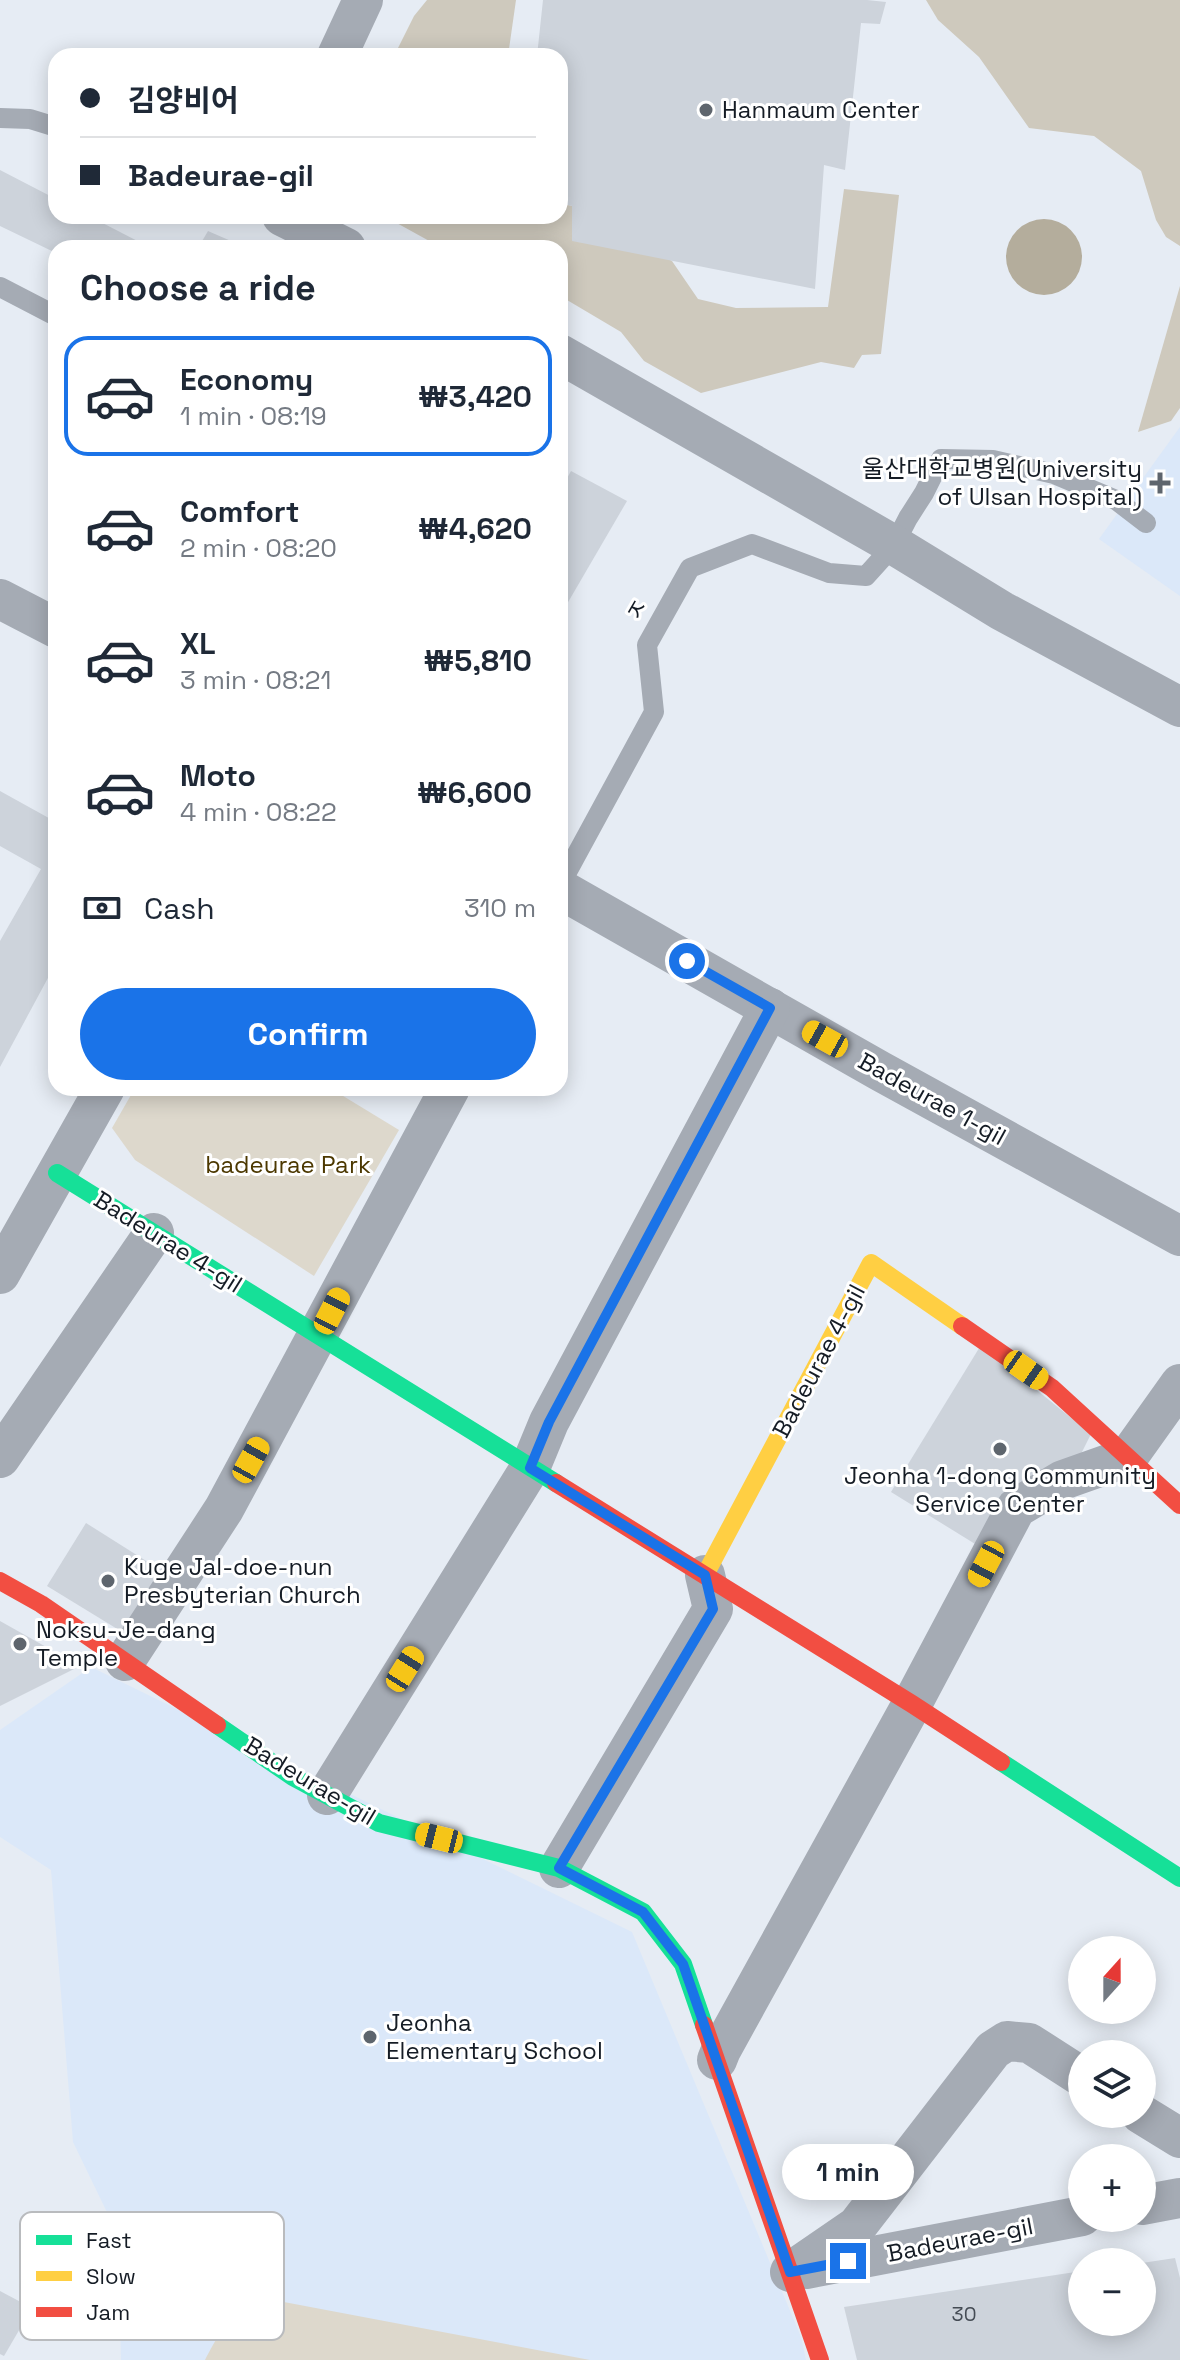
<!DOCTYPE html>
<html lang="en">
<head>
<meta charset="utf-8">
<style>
	body { margin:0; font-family:"Space Grotesk","Noto Sans KR",sans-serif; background:#f6f6f7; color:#1f2937; height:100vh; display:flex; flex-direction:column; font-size:30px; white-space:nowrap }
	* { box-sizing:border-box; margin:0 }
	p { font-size:26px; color:#747a83 }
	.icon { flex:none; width:44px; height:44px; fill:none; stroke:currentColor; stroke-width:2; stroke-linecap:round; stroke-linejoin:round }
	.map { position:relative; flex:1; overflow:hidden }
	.drawer { position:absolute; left:48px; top:240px; width:520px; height:856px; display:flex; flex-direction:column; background:#fff; border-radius:24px; box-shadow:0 4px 20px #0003 }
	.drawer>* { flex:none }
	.banner { position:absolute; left:48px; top:48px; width:520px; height:176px; border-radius:24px; box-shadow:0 4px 20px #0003; display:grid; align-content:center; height:176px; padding:0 32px; background:#fff }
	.needle { width:52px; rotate:21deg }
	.fabs { position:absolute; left:1068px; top:1936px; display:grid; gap:16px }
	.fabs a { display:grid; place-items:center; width:88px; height:88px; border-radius:50%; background:#fff; box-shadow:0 4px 20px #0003; font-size:40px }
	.end { position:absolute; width:36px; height:36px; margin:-18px; border:10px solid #1a73e8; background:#fff; box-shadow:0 0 0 4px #fff }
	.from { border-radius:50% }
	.bubble { position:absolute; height:56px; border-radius:28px; background:#fff; box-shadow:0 4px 20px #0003; font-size:26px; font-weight:600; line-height:56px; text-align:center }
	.car { position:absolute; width:24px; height:48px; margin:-24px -12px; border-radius:10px; box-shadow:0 0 6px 2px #0007; background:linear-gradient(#f5c518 24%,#345 0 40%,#f5c518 0 76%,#345 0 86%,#f5c518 0) }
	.banner b { display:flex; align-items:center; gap:28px; height:76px; font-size:30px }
	.banner b+b { border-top:2px solid #e0e1e3 }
	.banner i { width:20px; height:20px; background:#1f2937 }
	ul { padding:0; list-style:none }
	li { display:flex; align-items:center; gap:24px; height:120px; margin:0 16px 12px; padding:0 16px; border:4px solid transparent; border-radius:24px }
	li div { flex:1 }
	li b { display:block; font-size:30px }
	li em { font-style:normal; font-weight:600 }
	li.current { border-color:#1a73e8 }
	li>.icon { width:72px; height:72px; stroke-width:1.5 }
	h2 { padding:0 32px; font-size:36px; line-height:96px }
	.pay { display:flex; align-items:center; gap:20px; height:88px; padding:0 32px; font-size:30px }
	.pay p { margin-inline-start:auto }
	.primary-button { display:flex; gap:16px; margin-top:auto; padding:16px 32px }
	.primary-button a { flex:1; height:92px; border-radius:48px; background:#1a73e8; color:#fff; font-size:32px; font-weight:600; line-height:92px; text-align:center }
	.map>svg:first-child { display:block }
</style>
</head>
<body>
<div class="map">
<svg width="1180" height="2360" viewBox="0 0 1180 2360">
	<rect width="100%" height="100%" fill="#e6ecf4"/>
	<g fill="#dbe8f9">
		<path d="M1180,427V596L1099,539Z"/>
		<path d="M91,1667L632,1932L801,2337L806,2360H121L118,2235L73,2142L51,1870L0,1837V1730Z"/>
	</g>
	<g fill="#ddd8cc">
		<path d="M135,1088H330L399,1130L314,1276L135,1160L112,1128Z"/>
		<path d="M268,2299L590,2360H205C215,2341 229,2313 249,2304C255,2302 261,2300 268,2299Z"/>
	</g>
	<g fill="#cec9bd">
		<path d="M427,0H516L508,56H394L414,16Z"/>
		<path d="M926,0H1180V246L1166,237L1156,220L1141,171L1094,136L1029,128L979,57L938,20Z"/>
		<path d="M844,189L899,195L881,354L862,355L854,368L821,362L701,393L644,361L621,332L567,300H560V248H442L384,216H560V203L572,206L672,261L698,299L736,308L828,307Z"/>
		<path d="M1180,286V408L1171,421L1138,432Z"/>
	</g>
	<circle fill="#b4ad9c" cx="1044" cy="257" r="38"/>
	<g fill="#cdd3db">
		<path d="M543,0H867L886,2L880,24L861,23L845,170L824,165L815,289L572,241V206L560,203V56H537Z"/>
		<path d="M0,170L56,199V216H89L151,248H56V253L0,226Z"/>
		<path d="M208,231L247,248H198Z"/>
		<path d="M571,471L627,501L560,616V491Z"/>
		<path d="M0,791L56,822V963L0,1067V941L41,869L0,846Z"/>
		<path d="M981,1345L1091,1434L1076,1464L980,1547L891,1492Z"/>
		<path d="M86,1523L170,1576L132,1638L47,1586Z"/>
		<path d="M0,1621L80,1666L0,1706Z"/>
		<path d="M1175,2258L1180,2278V2360H857L844,2307L1082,2271V2322H1142V2263Z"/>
		<path d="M0,2291L32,2308L4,2356L0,2354Z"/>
	</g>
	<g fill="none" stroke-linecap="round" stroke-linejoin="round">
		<g stroke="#a5abb4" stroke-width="20">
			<path d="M0,118L30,119L56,127"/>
			<path d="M0,287L56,316"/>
			<path d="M560,885L654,712L647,645L690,568L752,544L829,573L866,576L894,545L908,518L924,493L941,459L993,460L1054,474L1116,500L1146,523"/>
		</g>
		<g stroke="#a5abb4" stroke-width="40">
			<path d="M337,56L363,0"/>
			<path d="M282,216L346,248"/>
			<path d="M560,354L894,545L1002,611L1180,707"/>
			<path d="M0,599L56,628"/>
			<path d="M560,889L880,1071L1180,1236"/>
			<path d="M0,1274L105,1088"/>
			<path d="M0,1458L154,1233"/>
			<path d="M125,1661L224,1509L450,1088"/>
			<path d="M327,1795L530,1468L549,1422L770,1008"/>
			<path d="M559,1868L713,1609L705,1575"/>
			<path d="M717,2060L721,2050L912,1704L1016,1508L1063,1480L1128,1457L1180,1384"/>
			<path d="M1141,2114L1180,2138"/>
			<path d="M1142,2205L1180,2198"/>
			<path d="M806,2269L1082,2216"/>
			<path d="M790,2272L857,2226L993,2050L1007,2041L1029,2043L1082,2077"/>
		</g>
		<g stroke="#16e098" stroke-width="18">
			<path d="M57,1173L556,1483"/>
			<path d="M217,1725L293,1777L379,1823L559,1868L643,1912L683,1964L704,2025"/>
			<path d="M1001,1762L1180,1878"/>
		</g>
		<path stroke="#ffcf43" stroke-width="18" d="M705,1575L871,1263L962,1326"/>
		<g stroke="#f24e42" stroke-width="18">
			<path d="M962,1326L1052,1388L1180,1505"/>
			<path d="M556,1483L912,1704L1001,1762"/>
			<path d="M0,1581L41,1604L217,1725"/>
			<path d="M704,2025L820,2360"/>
		</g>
	</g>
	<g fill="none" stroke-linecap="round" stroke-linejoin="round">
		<path stroke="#1a73e8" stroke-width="10" d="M687,961L770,1008L549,1422L530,1468L705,1575L713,1609L559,1868L643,1912L683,1964L790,2272L848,2261"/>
	</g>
	<g fill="#5e656d" stroke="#fff" stroke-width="3">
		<circle cx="706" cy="110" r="8"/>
		<path d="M1156 471h8v8h8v8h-8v8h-8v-8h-8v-8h8z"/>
		<circle cx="1000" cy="1449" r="8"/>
		<circle cx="108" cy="1581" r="8"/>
		<circle cx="20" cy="1644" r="8"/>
		<circle cx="370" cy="2037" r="8"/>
	</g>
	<g text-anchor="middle" stroke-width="6" stroke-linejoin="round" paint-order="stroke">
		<g font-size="20" fill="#444b54">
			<text x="964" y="2321">30</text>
		</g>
		<g font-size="24" fill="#151c25" stroke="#fff" text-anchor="start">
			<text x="722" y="118">Hanmaum Center</text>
			<text x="1142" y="477" text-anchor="end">울산대학교병원(University<tspan x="1142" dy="28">of Ulsan Hospital)</tspan></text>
			<text x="1000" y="1484" text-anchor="middle">Jeonha 1-dong Community<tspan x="1000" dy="28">Service Center</tspan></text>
			<text x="124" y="1575">Kuge Jal-doe-nun<tspan x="124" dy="28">Presbyterian Church</tspan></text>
			<text x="36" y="1638">Noksu-Je-dang<tspan x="36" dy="28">Temple</tspan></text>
			<text x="386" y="2031">Jeonha<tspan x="386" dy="28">Elementary School</tspan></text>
		</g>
		<g font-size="24" fill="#151c25" stroke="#fff">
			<text transform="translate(637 610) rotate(-60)" y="8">ㅈ</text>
			<text transform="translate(932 1099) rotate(29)" y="8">Badeurae 1-gil</text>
			<text transform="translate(168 1242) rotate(32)" y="8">Badeurae 4-gil</text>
			<text transform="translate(819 1361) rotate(-62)" y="8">Badeurae 4-gil</text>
			<text transform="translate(310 1781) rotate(31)" y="8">Badeurae-gil</text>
			<text transform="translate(960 2240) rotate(-11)" y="8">Badeurae-gil</text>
		</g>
		<g font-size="24" fill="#4c3800" stroke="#fff">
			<text x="288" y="1173">badeurae Park</text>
		</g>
	</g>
	<rect x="20" y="2212" width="264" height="128" rx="12" fill="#fff" stroke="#b9bbbe" stroke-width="2"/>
	<rect x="36" y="2235" width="36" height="10" fill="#16e098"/>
	<rect x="36" y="2271" width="36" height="10" fill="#ffcf43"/>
	<rect x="36" y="2307" width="36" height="10" fill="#f24e42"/>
	<g font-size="22" fill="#151c25">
		<text x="86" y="2248">Fast</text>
		<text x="86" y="2284">Slow</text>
		<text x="86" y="2320">Jam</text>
	</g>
</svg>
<div class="fabs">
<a><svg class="needle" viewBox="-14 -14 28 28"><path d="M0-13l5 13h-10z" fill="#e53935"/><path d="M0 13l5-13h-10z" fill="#747a83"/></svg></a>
<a><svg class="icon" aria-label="layers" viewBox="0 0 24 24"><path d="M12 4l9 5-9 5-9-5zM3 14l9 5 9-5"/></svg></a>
<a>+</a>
<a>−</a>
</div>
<i class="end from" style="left:687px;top:961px"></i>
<i class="end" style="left:848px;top:2261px"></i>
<div class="bubble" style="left:782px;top:2144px;width:132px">1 min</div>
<i class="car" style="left:825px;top:1039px;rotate:299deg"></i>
<i class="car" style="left:332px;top:1311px;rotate:27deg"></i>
<i class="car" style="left:1026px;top:1370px;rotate:125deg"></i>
<i class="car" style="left:251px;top:1460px;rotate:29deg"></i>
<i class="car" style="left:986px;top:1564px;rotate:208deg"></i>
<i class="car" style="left:405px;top:1669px;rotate:32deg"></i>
<i class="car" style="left:439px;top:1838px;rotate:284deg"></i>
<div class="banner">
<b><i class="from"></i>김양비어</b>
<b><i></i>Badeurae-gil</b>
</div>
<section class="drawer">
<h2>Choose a ride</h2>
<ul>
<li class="current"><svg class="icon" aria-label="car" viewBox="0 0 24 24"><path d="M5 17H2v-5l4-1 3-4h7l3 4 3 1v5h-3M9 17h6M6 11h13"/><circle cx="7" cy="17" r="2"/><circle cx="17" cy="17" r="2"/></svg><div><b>Economy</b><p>1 min · 08:19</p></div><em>₩3,420</em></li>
<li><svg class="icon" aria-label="car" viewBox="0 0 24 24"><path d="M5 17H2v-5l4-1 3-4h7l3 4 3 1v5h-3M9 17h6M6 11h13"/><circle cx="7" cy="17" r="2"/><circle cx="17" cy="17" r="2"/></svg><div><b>Comfort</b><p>2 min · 08:20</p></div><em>₩4,620</em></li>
<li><svg class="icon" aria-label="car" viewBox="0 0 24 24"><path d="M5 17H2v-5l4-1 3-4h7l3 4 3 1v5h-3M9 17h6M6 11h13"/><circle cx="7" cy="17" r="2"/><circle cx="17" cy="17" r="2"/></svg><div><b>XL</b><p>3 min · 08:21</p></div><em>₩5,810</em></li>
<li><svg class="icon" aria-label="car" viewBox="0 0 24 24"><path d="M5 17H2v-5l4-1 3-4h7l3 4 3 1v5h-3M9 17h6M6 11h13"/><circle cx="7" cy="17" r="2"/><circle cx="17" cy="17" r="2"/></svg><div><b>Moto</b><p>4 min · 08:22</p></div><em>₩6,600</em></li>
</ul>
<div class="pay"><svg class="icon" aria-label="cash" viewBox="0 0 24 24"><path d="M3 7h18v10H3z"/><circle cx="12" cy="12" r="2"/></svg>Cash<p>310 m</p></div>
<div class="primary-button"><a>Confirm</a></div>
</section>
</div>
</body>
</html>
